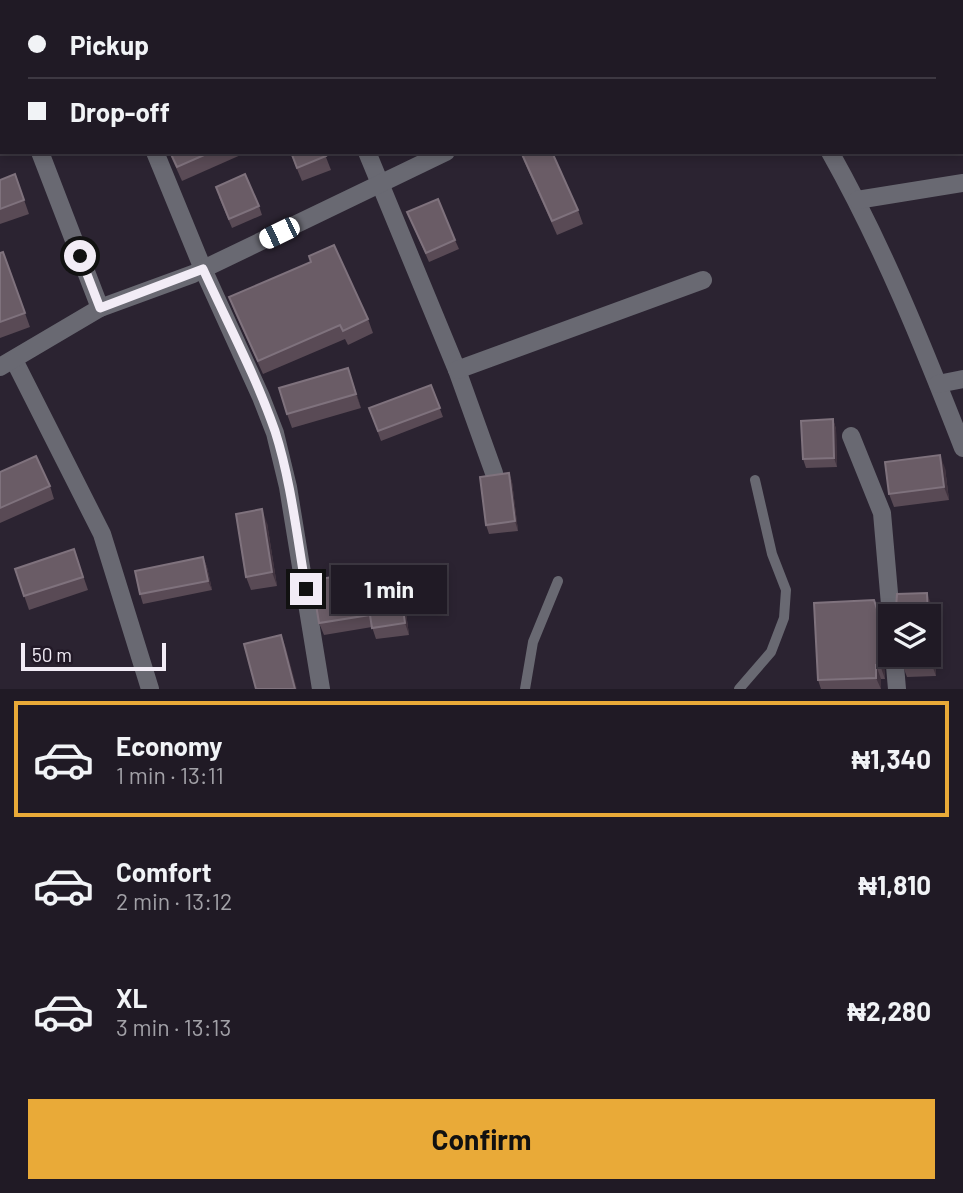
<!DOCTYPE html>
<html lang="en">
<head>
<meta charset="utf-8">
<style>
	body { margin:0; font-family:Barlow,sans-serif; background:#28232d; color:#f1f3f6; height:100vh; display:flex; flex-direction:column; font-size:26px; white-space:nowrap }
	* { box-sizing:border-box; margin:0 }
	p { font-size:23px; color:#a2a1a7 }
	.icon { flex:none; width:38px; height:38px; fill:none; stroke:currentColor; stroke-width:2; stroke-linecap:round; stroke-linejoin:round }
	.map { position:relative; height:689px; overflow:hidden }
	.details { display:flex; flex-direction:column; background:#201a25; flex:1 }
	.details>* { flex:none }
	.hud { position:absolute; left:0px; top:0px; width:964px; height:154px; box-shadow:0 4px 10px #0003,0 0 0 2px #3d3842; display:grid; align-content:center; height:154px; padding:0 28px; background:#201a25 }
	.controls { position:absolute; left:878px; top:604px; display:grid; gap:14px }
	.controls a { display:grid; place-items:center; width:63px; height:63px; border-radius:0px; background:#201a25; box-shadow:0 4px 10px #0003,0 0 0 2px #3d3842; font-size:35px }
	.scale { position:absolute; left:21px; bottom:18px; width:145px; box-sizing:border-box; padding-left:7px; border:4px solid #f2ecf6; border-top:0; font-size:19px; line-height:24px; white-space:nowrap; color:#f2ecf6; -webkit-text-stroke:5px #221927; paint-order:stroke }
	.end { position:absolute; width:32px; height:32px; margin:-16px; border:9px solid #f2ecf6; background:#111; box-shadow:0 0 0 4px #111 }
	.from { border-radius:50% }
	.bubble { position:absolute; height:49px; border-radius:0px; background:#201a25; box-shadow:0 4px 10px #0003,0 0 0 2px #3d3842; font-size:23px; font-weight:700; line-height:49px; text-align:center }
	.car { position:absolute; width:21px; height:42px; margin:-21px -10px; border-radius:9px; box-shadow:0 0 5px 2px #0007; background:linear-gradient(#fff 24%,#345 0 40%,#fff 0 76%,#345 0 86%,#fff 0) }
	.hud b { display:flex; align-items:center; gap:24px; height:66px; font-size:26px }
	.hud b+b { border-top:2px solid #3d3842 }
	.hud i { width:18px; height:18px; background:#f1f3f6 }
	ul { padding:12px 0 0; list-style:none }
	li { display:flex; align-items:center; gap:21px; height:116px; margin:0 14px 10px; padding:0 14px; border:4px solid transparent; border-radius:0px }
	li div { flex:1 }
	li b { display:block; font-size:26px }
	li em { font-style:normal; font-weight:700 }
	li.on { border-color:#e9aa38 }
	li>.icon { width:63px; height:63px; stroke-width:1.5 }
	.cta { display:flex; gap:14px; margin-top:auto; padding:14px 28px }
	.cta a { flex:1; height:80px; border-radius:0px; background:#e9aa38; color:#111; font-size:28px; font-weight:700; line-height:80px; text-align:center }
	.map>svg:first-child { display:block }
</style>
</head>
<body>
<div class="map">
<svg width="963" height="689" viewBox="0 0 963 689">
	<rect width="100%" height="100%" fill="#2b2331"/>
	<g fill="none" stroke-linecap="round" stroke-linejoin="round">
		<g stroke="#696972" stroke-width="10">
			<path d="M525,689L533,642L558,581"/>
			<path d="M739,689L771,652L784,618L786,590L772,554L755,480"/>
		</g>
		<g stroke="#696972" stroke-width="18">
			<path d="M4,0V2"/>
			<path d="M305,0L306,2"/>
			<path d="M530,0L531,2"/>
			<path d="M678,0L679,2"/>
			<path d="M794,2L798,0"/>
			<path d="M40,152L100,308"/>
			<path d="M155,152L203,269L261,397L275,433L288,487L321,689"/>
			<path d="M367,152L457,370L494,473"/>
			<path d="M830,152C883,246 924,348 963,448"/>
			<path d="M857,200L963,183"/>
			<path d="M14,360L102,534L150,689"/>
			<path d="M0,367L100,308L193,274L446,152"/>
			<path d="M457,370L703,280"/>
			<path d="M938,384L963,379"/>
			<path d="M851,436L882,513L891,616"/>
			<path d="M894,654L897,689"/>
		</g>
	</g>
	<g fill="#594a55">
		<path d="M315,0H387V1L315,2Z"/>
		<path d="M169,152H243V154L182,181Z"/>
		<path d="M290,152H324L331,170L302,181Z"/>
		<path d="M520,152L578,210L583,224L557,235Z"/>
		<path d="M15,174L29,214L0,224V180Z"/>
		<path d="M219,197L259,206L262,215L232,228Z"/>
		<path d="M407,212L455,240L459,249L429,262Z"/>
		<path d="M3,252L30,327L0,338V253Z"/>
		<path d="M311,262L368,319L373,333L348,345L345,339L263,374L234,311L229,297Z"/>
		<path d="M348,368L361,408L292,428L287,414Z"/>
		<path d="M431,385L443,417L381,441L369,408Z"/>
		<path d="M833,419L836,429L837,467L806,468L803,459Z"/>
		<path d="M945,468L949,500L894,507L889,494Z"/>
		<path d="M0,472L50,486L54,499L0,523Z"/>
		<path d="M509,473L512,482L518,531L489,534L486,525Z"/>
		<path d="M267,523L277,586L251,590L246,577Z"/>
		<path d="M74,549L88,590L29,610L15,569Z"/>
		<path d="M203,557L207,567L212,590L143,604L140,594Z"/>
		<path d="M398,572L402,583L409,635L376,639L372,627L324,635L319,623L347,575L348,579Z"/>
		<path d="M932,606L936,676L907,677L902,664L929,654L891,616V644L883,650L885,679H881V689H821L818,680L878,610L886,614Z"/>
	</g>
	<g fill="#40333f">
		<path d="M348,368L353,382L361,408L356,394Z"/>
		<path d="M833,419L836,429L837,467L834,458Z"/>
		<path d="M940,455L945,468L949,500L944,487Z"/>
		<path d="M509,473L512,482L518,531L515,521Z"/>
		<path d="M262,509L267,523L277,586L272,572Z"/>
		<path d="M203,557L207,567L212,590L208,581Z"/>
		<path d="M398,572L402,583L409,635L405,623Z"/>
		<path d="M927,593L932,606L936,676L931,662L929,616H928Z"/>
		<path d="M887,629L891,638V644L883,650L885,679L880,665L879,636Z"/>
		<path d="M281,635L286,648L297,689H295Z"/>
		<path d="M876,665L881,679V689L876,678Z"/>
	</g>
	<g fill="#6a5c66" stroke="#7f727d" stroke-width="2">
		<path d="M110,0H228L229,2H110Z"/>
		<path d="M315,0H339L333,2H315Z"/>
		<rect x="435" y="0" width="33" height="2"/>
		<path d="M503,0H510V2H498Z"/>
		<path d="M537,0H564L565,2H534Z"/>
		<path d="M687,0H718V2H688Z"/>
		<path d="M170,152H211L177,167Z"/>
		<path d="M291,152H324L326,156L297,168Z"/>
		<path d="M521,152H552L578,210L552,221Z"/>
		<path d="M15,174L24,200L0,209V180Z"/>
		<path d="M245,174L259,206L229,219L216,187Z"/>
		<path d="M438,199L455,240L426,253L407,212Z"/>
		<path d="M334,245L368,319L343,331L340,325L258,361L229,297L311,262L309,256Z"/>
		<path d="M3,252L25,313L0,322V253Z"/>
		<path d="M348,368L356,394L287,414L279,388Z"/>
		<path d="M431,385L440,408L378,431L369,408Z"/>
		<path d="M833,419L834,458L803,459L801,421Z"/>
		<path d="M940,455L944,487L889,494L885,462Z"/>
		<path d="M36,456L50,486L0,508V472Z"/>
		<path d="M509,473L515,521L486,525L480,477Z"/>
		<path d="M262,509L272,572L246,577L236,514Z"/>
		<path d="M74,549L83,577L24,596L15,569Z"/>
		<path d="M203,557L208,581L140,594L135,571Z"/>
		<path d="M398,572L405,623L372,628L370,615L319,623L312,580L347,575V579Z"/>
		<path d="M927,593L928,616H891V630L887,629L879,636L880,665H876V678L818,680L814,603L874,600L877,609L886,614L896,608L897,594Z"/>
		<path d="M281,635L295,689H256L244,644Z"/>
		<path d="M929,637L931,662L902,664L901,654H929Z"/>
	</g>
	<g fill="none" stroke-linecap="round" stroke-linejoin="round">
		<path stroke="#f2ecf6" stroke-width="9" d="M80,256L100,308L203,269C227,322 256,376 275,431C291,481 297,537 306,589"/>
	</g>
</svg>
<div class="controls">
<a><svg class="icon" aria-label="layers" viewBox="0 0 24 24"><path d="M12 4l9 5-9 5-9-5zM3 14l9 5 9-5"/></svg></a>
</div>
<div class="scale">50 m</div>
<i class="end from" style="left:80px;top:256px"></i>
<i class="end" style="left:306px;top:589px"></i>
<div class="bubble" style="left:331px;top:565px;width:116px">1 min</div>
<i class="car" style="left:279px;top:233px;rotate:244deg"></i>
<div class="hud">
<b><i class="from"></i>Pickup</b>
<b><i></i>Drop-off</b>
</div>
</div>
<section class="details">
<ul>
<li class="on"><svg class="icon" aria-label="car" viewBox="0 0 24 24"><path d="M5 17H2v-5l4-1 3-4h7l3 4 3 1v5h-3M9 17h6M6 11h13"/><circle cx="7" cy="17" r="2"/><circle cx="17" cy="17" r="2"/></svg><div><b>Economy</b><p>1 min · 13:11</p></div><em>₦1,340</em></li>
<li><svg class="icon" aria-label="car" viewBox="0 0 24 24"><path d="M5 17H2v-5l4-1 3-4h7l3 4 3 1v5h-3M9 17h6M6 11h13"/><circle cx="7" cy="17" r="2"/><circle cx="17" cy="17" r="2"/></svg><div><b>Comfort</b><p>2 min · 13:12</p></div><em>₦1,810</em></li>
<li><svg class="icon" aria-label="car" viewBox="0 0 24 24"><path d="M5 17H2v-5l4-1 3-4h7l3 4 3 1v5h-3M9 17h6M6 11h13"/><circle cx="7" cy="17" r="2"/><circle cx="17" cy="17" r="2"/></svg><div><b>XL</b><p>3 min · 13:13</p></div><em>₦2,280</em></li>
</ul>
<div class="cta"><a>Confirm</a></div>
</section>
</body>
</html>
